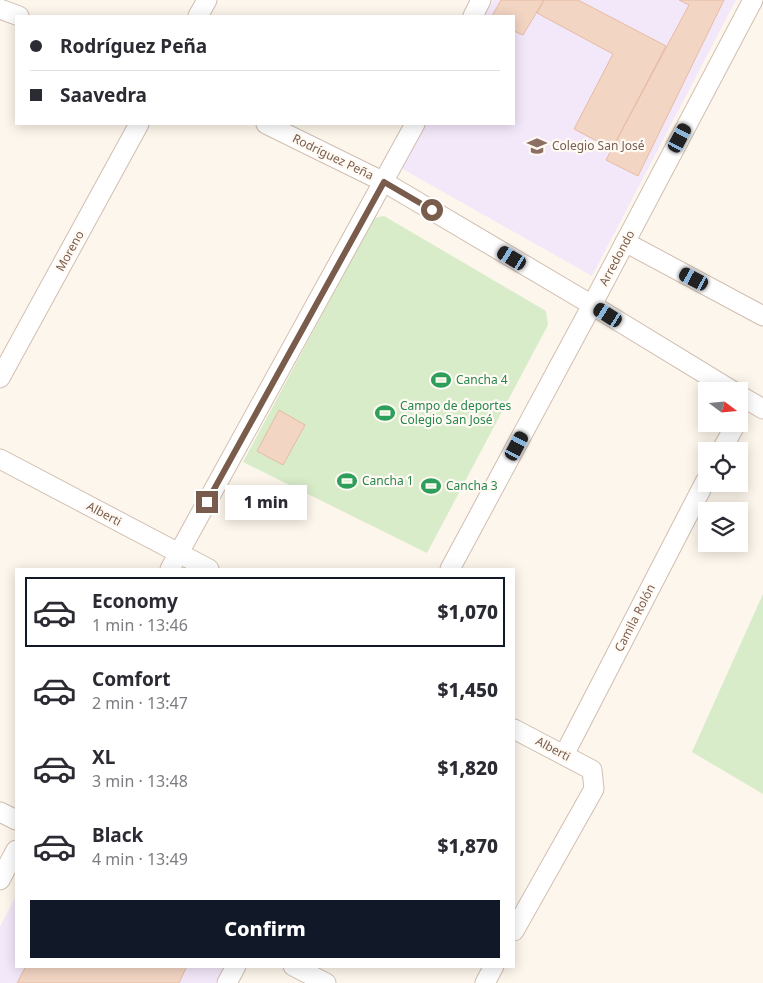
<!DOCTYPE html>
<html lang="en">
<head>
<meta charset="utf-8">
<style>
	body { margin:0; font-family:"Noto Sans",sans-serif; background:#f7f7f7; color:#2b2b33; height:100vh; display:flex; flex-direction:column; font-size:19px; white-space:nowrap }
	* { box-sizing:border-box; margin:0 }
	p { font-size:16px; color:#7c7c81 }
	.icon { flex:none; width:28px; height:28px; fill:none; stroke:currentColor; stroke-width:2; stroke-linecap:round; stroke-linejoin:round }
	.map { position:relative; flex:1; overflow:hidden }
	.drawer { position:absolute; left:15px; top:568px; width:500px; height:400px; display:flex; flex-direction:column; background:#fff; border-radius:0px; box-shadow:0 2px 12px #0003 }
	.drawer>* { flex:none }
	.top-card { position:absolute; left:15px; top:15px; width:500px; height:110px; border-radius:0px; box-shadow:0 2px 12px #0003; display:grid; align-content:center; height:110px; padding:0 15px; background:#fff }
	.needle { width:32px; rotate:106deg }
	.fabs { position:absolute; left:698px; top:382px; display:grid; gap:10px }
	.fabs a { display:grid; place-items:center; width:50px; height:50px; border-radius:0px; background:#fff; box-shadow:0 2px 12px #0003; font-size:25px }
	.end { position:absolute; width:22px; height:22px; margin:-11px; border:6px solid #7a5c4d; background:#fff; box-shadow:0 0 0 2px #fff }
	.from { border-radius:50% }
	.bubble { position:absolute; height:35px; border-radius:0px; background:#fff; box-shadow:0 2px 12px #0003; font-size:16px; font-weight:800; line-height:35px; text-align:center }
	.car { position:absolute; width:15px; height:30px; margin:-15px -8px; border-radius:6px; box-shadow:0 0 4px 1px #0007; background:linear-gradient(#222 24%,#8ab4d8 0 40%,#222 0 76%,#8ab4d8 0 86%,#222 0) }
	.top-card b { display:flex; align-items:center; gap:18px; height:48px; font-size:19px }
	.top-card b+b { border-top:1px solid #e1e1e2 }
	.top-card i { width:12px; height:12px; background:#2b2b33 }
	ul { padding:9px 0 0; list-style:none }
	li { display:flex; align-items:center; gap:15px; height:70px; margin:0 10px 8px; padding:0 5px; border:2px solid transparent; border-radius:0px }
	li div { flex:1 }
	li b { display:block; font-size:19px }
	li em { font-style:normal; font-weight:800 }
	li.on { border-color:#111827 }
	li>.icon { width:45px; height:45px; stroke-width:1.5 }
	.primary-button { display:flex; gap:10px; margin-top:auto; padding:10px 15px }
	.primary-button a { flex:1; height:58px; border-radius:0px; background:#111827; color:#fff; font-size:20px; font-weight:800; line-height:58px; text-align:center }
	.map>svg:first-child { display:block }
</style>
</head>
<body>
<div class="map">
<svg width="763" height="983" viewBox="0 0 763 983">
	<rect width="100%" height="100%" fill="#fdf6ec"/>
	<g fill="#f3e8fa">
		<path d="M493,0H736L592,276L401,168L425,124H514V16H484Z"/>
		<path d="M16,896V966H225L216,983H0V927Z"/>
	</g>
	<g fill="#d8ecc9">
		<path d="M384,216L546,311L548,325L427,553L243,462L374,218Z"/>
		<path d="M763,594V794L692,752Z"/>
	</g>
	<g fill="#f3d5c3" stroke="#e6bba3">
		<path d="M501,0H544L523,35L514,31V16H492Z"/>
		<path d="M544,0H578L666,46L612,149L574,129L613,54L537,13Z"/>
		<path d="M679,0H724L638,176L606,160L689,5Z"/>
		<path d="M279,410L305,425L283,465L257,451Z"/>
		<path d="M26,966H187L179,983H17Z"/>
	</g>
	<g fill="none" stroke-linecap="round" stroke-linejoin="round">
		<defs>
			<g id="minor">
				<path d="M0,9L19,16"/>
				<path d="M198,16L207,0"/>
				<path d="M473,16L481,0"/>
				<path d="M266,124L384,182L592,305L733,391"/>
				<path d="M625,242L763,316"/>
				<path d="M0,378L139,124"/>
				<path d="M739,395L763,409"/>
				<path d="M721,451L736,424"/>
				<path d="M0,459L209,569"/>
				<path d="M170,569L415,124"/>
				<path d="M450,569L592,305L753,0"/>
				<path d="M514,729L592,770L594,789L514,931"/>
				<path d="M564,755L706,480"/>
				<path d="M0,812L16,820"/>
				<path d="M0,880L16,850"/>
				<path d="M293,966L326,983"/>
				<path d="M227,983L236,966"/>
				<path d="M485,983L494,966"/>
			</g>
		</defs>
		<use href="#minor" stroke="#d1beb0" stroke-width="21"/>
		<use href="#minor" stroke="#fff" stroke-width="19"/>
	</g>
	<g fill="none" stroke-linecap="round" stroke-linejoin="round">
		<path stroke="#7a5c4d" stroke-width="6" d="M207,502L384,182L432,210"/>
	</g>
	<defs>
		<symbol id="school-bare" viewBox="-9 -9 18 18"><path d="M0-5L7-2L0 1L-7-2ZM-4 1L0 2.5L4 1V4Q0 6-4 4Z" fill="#8d6e63" stroke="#fffaf3" stroke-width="2.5" paint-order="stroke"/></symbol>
		<symbol id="stadium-bare" viewBox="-9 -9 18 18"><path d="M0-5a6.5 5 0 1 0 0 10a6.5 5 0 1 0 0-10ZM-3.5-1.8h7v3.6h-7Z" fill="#2e9e5b" stroke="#fffaf3" stroke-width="2.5" paint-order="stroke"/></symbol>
	</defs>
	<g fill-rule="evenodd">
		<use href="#school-bare" x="523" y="132" width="28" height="28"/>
		<use href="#stadium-bare" x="427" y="366" width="28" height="28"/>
		<use href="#stadium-bare" x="371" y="399" width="28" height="28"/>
		<use href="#stadium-bare" x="333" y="467" width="28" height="28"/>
		<use href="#stadium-bare" x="417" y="472" width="28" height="28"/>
	</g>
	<g text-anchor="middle" stroke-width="4.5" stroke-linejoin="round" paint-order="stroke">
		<g font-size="12" fill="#785e54" stroke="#fffaf3" text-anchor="start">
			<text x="552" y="150">Colegio San José</text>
		</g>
		<g font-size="12" fill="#7a5c4d" stroke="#fffaf3">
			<text transform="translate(333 157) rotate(26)" y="4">Rodríguez Peña</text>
			<text transform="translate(70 251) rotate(-61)" y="4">Moreno</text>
			<text transform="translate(617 258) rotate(-62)" y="4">Arredondo</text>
			<text transform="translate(104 514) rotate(28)" y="4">Alberti</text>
			<text transform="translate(635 618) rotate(-63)" y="4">Camila Rolón</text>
			<text transform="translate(553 749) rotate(28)" y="4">Alberti</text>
		</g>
		<g font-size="12" fill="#27864d" stroke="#fffaf3" text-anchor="start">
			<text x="456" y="384">Cancha 4</text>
			<text x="400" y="410">Campo de deportes<tspan x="400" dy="14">Colegio San José</tspan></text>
			<text x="362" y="485">Cancha 1</text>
			<text x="446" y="490">Cancha 3</text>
		</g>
	</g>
</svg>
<div class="fabs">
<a><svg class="needle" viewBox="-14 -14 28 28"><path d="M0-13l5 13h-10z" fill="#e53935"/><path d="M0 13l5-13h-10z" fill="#7c7c81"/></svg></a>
<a><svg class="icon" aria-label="locate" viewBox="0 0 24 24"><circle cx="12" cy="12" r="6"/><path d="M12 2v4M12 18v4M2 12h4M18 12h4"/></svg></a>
<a><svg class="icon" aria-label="layers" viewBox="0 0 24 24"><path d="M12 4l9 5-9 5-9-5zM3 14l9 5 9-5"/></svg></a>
</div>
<i class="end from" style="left:432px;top:210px"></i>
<i class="end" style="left:207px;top:502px"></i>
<div class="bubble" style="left:225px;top:485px;width:82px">1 min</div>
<i class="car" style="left:680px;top:138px;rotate:28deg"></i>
<i class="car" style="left:512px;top:258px;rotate:301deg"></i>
<i class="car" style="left:694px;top:279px;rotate:298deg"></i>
<i class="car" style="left:608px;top:315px;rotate:302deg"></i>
<i class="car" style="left:517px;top:446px;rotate:28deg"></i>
<div class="top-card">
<b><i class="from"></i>Rodríguez Peña</b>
<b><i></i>Saavedra</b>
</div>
<section class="drawer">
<ul>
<li class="on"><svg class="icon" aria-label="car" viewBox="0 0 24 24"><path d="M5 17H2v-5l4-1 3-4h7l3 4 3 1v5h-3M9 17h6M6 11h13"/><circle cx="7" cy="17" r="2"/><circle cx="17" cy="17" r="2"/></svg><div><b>Economy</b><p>1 min · 13:46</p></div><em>$1,070</em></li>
<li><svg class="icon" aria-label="car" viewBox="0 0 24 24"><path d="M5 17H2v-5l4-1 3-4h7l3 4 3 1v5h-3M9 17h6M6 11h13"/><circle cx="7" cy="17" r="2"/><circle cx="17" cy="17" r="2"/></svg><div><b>Comfort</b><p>2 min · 13:47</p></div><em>$1,450</em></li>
<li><svg class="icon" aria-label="car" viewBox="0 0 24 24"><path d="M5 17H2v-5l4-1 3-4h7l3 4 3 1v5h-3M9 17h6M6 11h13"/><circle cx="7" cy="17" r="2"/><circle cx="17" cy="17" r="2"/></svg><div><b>XL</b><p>3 min · 13:48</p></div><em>$1,820</em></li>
<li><svg class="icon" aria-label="car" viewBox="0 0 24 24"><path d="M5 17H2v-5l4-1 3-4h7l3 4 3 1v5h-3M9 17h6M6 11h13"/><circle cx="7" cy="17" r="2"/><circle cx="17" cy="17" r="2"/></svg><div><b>Black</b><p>4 min · 13:49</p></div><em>$1,870</em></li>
</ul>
<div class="primary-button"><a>Confirm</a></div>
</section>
</div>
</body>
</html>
